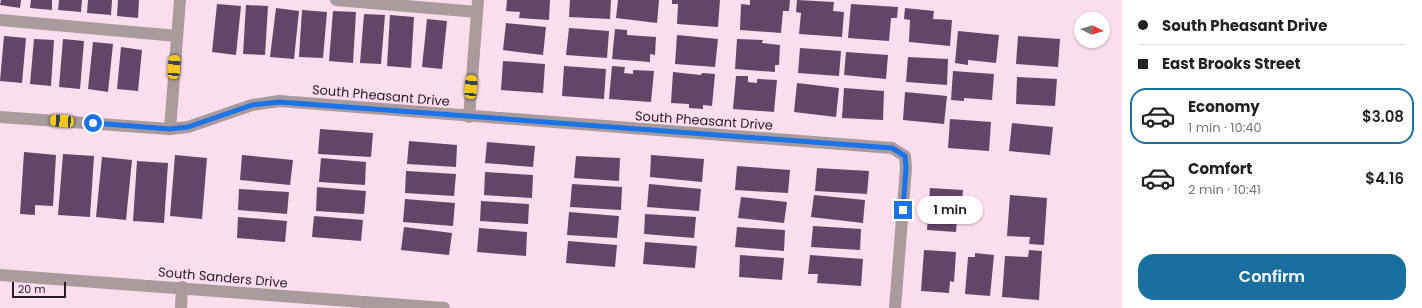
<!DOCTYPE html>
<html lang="en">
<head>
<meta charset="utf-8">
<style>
	body { margin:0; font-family:Poppins,sans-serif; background:#f6f6f6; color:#222; height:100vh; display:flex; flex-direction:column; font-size:15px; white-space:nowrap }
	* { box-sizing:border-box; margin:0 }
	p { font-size:13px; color:#767676 }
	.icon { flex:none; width:22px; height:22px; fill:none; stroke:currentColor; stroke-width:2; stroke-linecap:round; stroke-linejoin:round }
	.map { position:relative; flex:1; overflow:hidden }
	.sheet { display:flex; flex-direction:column; background:#fff; width:300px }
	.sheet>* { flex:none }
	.hud { display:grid; align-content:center; height:88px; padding:0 16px; background:#fff }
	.needle { width:26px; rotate:95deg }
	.fabs { position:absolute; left:1074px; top:12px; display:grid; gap:8px }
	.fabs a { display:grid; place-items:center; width:36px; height:36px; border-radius:50%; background:#fff; box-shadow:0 1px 3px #0004; font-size:20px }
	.scale { position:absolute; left:12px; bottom:10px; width:54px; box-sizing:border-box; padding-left:4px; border:2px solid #271c22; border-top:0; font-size:11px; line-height:14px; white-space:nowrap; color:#271c22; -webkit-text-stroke:3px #fcdded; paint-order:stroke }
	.end { position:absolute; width:18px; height:18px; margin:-9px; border:5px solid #1a73e8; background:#fff; box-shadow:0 0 0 2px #fff }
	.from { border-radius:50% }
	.bubble { position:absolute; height:28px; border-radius:14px; background:#fff; box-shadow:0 1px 3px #0004; font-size:13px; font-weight:600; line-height:28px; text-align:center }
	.car { position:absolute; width:12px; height:24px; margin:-12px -6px; border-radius:5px; box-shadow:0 0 3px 1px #0007; background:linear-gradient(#f5c518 24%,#345 0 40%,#f5c518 0 76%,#345 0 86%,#f5c518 0) }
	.hud b { display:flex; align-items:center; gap:14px; height:38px; font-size:15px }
	.hud b+b { border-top:1px solid #e0e0e0 }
	.hud i { width:10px; height:10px; background:#222 }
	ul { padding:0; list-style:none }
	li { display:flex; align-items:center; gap:12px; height:56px; margin:0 8px 6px; padding:0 8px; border:2px solid transparent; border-radius:16px }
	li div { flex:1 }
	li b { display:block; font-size:15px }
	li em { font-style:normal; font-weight:600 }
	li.selected { border-color:#1970a0 }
	li>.icon { width:36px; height:36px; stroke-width:1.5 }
	.cta { display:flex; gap:8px; margin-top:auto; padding:8px 16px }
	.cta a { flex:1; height:46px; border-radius:16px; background:#1970a0; color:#fff; font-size:16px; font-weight:600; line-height:46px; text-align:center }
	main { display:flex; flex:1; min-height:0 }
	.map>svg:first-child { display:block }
</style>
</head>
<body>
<main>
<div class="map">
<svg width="1122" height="308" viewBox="0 0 1122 308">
	<rect width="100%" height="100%" fill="#fcdded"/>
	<g fill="#654467">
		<path d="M1,0H21L20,8L0,5Z"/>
		<path d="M31,0H52V10L30,8Z"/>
		<path d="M59,0H82L81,12L58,10Z"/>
		<path d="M88,0H112L111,15L87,13Z"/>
		<path d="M118,0H139L138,18L117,16Z"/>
		<path d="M507,0H550L549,20L519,18L520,12L506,11Z"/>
		<path d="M570,0H611L610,19L569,17Z"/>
		<path d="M618,0H659L657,23L616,18Z"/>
		<path d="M672,0H720L718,27L677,24L678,4H672Z"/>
		<path d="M750,0H790L789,11H783L781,33L740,30L741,4L750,5Z"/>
		<path d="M797,0L834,2L833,11L844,12L842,37L799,34L801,13L796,12Z"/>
		<path d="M217,4L241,6L236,55L212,52Z"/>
		<path d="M851,4L898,7L897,18H891L889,41L848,38Z"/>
		<path d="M246,5L268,6L265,55L243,54Z"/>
		<path d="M276,8L299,11L294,59L270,57Z"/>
		<path d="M905,8L934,11L933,19L952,20L950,46L909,42L910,20L904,19Z"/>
		<path d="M302,10L327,12L323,58L299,57Z"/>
		<path d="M333,11L356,12L353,63L329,61Z"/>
		<path d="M364,14L385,15L381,64L360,63Z"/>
		<path d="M390,15L414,17L411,68L387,66Z"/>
		<path d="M427,19L447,21L442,69L422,67Z"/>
		<path d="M506,23L546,27L543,55L503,50Z"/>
		<path d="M569,28L609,31L607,58L566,55Z"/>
		<path d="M615,29L627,30V35L656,37L655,55L650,54V62L612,59Z"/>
		<path d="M958,31L999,35L996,63L968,60V65L955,63Z"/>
		<path d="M677,35L718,39L715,67L675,64Z"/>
		<path d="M4,36L26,38L22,83L0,81Z"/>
		<path d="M1018,36L1060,39L1058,67L1016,64Z"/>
		<path d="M34,39L54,40L51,86L30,84Z"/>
		<path d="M63,39L84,41L80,89L59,87Z"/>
		<path d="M737,39L763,40L762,43L780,45L779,65H775V72L735,69Z"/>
		<path d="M93,42L113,44L108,92L88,89Z"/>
		<path d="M121,47L142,50L138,91L117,89Z"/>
		<path d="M800,48L841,51L839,76L798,73Z"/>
		<path d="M846,52L888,55L886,79L844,75Z"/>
		<path d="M908,57L948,59L947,85L906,82Z"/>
		<path d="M503,61L545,64L543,93L501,90Z"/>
		<path d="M564,66L606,69L604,99L562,96Z"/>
		<path d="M612,66L625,67L624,73L633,74V70L654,71L651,102L609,99Z"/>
		<path d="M953,71L994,74L992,100L964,98V101L951,100Z"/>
		<path d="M673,72L701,75L702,73L715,74L712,106L703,105V109L689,108V104L671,103Z"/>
		<path d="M736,76H748V82L757,83V79L777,80L774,112L733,109Z"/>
		<path d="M1017,77L1057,79L1055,106L1016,104Z"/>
		<path d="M797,83L839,88L836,117L794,112Z"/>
		<path d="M844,88L884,91L883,120L842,118Z"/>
		<path d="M905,92L947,96L944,124L903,120Z"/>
		<path d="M950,119L991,122L989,151L948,148Z"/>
		<path d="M1012,123L1053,127L1050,155L1009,151Z"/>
		<path d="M320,129L373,133L371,157L318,154Z"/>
		<path d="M409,141L457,145L456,167L407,164Z"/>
		<path d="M487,142L535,146L533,167L485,163Z"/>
		<path d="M24,152L56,155L53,206L35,205V215L20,214Z"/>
		<path d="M63,154L94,156L90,217L58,215Z"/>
		<path d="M175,155L207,158L202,219L170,216Z"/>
		<path d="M242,155L293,160L290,185L240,180Z"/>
		<path d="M651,155L704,159L702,182L650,177Z"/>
		<path d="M576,156L620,158L619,181L574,178Z"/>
		<path d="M102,157L132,160L126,220L96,217Z"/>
		<path d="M321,158L366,162L365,185L319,182Z"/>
		<path d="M137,161L168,163L164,223L133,221Z"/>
		<path d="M737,166L790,170L788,193L735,190Z"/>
		<path d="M817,168L869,171L867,194L815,191Z"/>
		<path d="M406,171L456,174L454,196L405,193Z"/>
		<path d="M485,172L533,175L532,198L484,195Z"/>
		<path d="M572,184L622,187L621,210L570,207Z"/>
		<path d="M649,184L701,189L699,211L647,207Z"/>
		<path d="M317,187L366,191L364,214L316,211Z"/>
		<path d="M930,188L963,190L962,205H958L956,232L927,230Z"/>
		<path d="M239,189L289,192L287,214L238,210Z"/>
		<path d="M814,195L865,200L863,223L811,217Z"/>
		<path d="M1010,195L1047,198L1044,245L1029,244L1030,237L1007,236Z"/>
		<path d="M741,197L787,202L784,223L738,218Z"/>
		<path d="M405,199L455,203L453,226L403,222Z"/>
		<path d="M481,201L529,204L528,224L480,221Z"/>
		<path d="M569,212L619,216L617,238L567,235Z"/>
		<path d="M645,214L696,217L694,238L644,234Z"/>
		<path d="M314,216L363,220L361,241L312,237Z"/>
		<path d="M238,217L287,221L285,242L237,238Z"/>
		<path d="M813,226L861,229L860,250L811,247Z"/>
		<path d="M404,227L452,233L449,255L401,250Z"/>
		<path d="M737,227L785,230L784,251L735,247Z"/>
		<path d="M479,228L527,232L526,256L477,252Z"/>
		<path d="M568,241L617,245L615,267L566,263Z"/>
		<path d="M645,242L697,246L695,268L643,264Z"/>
		<path d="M924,250L956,252L954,282L950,281L949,293L921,291Z"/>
		<path d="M1029,250L1042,251L1039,300L1002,297L1005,256L1028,257Z"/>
		<path d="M975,253L994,255L990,296L965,294L968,257H975Z"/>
		<path d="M740,255L784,258L782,280L739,277Z"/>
		<path d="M810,255L863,259L861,286L817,283L818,274H808Z"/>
	</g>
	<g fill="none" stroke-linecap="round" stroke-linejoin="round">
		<g stroke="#a99a9c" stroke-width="12">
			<path d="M336,0L477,12"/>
			<path d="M0,20L177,36"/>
			<path d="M0,117L170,129L188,127L252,105L279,101L892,148L905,156L906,168L895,308"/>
			<path d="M469,117L478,0"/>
			<path d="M170,129L180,0"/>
			<path d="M0,275L444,308"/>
			<path d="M181,308L182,287"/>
		</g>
	</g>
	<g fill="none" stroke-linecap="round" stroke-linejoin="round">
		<path stroke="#1a73e8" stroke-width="5" d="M93,123L170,129L188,127L252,105L279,102L892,148L905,156L906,168L903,210"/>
	</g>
	<g text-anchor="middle" stroke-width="4" stroke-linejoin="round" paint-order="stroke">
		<g font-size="13" fill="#271c22" stroke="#fcdded">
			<text transform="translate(381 95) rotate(5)" y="5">South Pheasant Drive</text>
			<text transform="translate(704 120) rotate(4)" y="5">South Pheasant Drive</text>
			<text transform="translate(223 277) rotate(5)" y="5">South Sanders Drive</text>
		</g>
	</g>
</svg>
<div class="fabs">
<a><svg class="needle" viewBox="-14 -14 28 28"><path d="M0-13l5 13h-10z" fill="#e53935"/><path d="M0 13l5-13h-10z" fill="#767676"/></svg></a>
</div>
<div class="scale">20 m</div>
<i class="end from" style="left:93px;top:123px"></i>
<i class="end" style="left:903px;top:210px"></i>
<div class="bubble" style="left:917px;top:196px;width:66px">1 min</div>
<i class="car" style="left:174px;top:67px;rotate:4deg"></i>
<i class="car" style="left:471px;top:87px;rotate:5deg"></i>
<i class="car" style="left:62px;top:121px;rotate:274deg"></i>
</div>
<section class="sheet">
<div class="hud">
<b><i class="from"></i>South Pheasant Drive</b>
<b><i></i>East Brooks Street</b>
</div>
<ul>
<li class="selected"><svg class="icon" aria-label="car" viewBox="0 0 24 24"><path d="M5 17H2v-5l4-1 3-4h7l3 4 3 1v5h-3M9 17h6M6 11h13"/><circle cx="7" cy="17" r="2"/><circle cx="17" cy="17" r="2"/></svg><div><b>Economy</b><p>1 min · 10:40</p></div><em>$3.08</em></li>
<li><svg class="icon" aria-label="car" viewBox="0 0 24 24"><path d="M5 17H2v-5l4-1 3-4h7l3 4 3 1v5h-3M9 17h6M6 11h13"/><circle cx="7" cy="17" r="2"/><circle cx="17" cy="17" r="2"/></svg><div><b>Comfort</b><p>2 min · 10:41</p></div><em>$4.16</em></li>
</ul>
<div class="cta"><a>Confirm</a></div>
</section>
</main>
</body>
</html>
